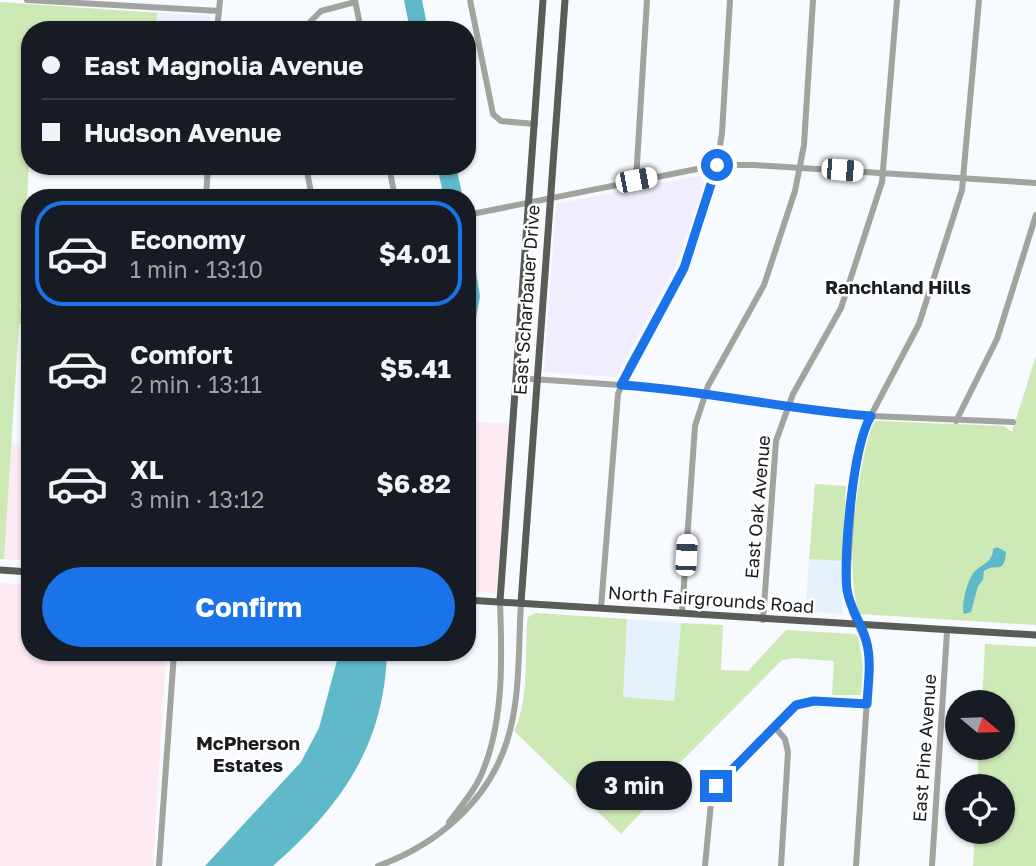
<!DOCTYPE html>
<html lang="en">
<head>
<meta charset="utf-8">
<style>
	body { margin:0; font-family:"Golos Text",sans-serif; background:#20242c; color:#f1f3f6; height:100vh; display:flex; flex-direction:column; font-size:26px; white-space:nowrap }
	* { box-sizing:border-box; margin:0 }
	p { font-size:23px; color:#9ea1a6 }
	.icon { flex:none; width:38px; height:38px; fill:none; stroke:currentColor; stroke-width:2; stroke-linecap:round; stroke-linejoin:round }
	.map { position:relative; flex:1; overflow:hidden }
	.panel { position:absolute; left:21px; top:189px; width:455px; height:472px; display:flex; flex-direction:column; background:#171b24; border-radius:28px; box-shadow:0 2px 5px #0004 }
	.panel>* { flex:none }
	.hud { position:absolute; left:21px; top:21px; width:455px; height:154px; border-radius:28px; box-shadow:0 2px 5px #0004; display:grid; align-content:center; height:154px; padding:0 21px; background:#171b24 }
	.needle { width:46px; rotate:109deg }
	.fabs { position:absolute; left:945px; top:690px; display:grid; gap:14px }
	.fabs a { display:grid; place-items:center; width:70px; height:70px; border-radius:50%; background:#171b24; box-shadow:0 2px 5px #0004; font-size:35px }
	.end { position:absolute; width:32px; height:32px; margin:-16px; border:9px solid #1a73e8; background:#fff; box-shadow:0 0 0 4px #fff }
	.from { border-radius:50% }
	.bubble { position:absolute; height:49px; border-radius:24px; background:#171b24; box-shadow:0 2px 5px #0004; font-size:23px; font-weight:700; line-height:49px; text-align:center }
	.car { position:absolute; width:21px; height:42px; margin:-21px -10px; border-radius:9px; box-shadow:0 0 5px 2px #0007; background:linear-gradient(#fff 24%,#345 0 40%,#fff 0 76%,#345 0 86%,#fff 0) }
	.hud b { display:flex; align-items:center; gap:24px; height:66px; font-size:26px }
	.hud b+b { border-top:2px solid #363941 }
	.hud i { width:18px; height:18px; background:#f1f3f6 }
	ul { padding:12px 0 0; list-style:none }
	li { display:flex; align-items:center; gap:21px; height:105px; margin:0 14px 10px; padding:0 7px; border:4px solid transparent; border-radius:28px }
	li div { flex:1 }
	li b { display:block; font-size:26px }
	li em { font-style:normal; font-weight:700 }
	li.current { border-color:#1a73e8 }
	li>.icon { width:63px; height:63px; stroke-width:1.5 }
	.primary-button { display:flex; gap:14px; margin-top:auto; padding:14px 21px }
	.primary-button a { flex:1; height:80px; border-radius:42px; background:#1a73e8; color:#fff; font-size:28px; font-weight:700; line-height:80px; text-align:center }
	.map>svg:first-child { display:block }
</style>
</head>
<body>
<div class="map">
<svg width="1036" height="866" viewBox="0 0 1036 866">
	<rect width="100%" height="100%" fill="#f7fafe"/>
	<g fill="#e6f1fe">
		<path d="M809,559L842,561V614L805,611Z"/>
		<path d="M627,619L681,623L674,701L622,697Z"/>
	</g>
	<g fill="#fdeaf3">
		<path d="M467,421L510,424L496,593L467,590Z"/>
		<path d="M11,444L30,446V561L4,559Z"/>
		<path d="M0,583L30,585V653H166L153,866H0Z"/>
	</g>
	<g fill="#f0edff">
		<path d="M38,5L210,16L212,30H37Z"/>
		<path d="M707,174L678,261L616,377L544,372L556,204Z"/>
	</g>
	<g fill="#cde9b5">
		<path d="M0,2L157,13L156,30H30V150L20,309L30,310V324H19L4,559H0Z"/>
		<path d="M1036,356V625L860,614C843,576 858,463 873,424L876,421L1004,426L1012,432Z"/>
		<path d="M815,484L846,486L842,561L809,559Z"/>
		<path d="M536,613L627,619L623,697L674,701L681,623L723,625L721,670L748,671L786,630L854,634L858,636L863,665L861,695H832L834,661L793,658L782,660L669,774L667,785L621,834L514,731C529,701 525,657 527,623L528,617Z"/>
		<path d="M985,644L1036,647V866H973L975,831H1003V786H977L979,747H1003V702H982Z"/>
	</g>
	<g fill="#60b9c9">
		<path d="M404,0H422L428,30H410Z"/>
		<path d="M437,166H456L463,198H444Z"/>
		<path d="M467,218L480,296L467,368Z"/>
		<path d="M997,547L1006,552C1004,576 997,562 984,571L983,580L978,586L971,612L964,614C961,605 967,583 972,575C979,564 993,564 993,549Z"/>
		<path d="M339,653H387C384,746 341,806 273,866H205L301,762L319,728Z"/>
	</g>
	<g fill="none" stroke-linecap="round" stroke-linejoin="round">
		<g stroke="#a1a39f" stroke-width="6">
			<path d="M27,0L219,11"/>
			<path d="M355,0L361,30"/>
			<path d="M470,0L493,114L501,121L535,124"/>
			<path d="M217,30L220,0"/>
			<path d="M302,30L321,11L355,2"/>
			<path d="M306,166L312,198"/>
			<path d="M389,166L395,198"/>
			<path d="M636,180L647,0"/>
			<path d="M206,198L208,166"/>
			<path d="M467,215L717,165H754L1036,183"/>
			<path d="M517,378L665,388L848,415L1013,422"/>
			<path d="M956,421L997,339L1036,215"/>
			<path d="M601,608L618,394L629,366L686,264L715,177L722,133L730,0"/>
			<path d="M682,613L695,426L708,386L764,285L795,191L804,145L813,0"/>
			<path d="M763,620L776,441L793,394L841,308L882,182L897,0"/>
			<path d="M774,726L785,739L788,752L781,866"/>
			<path d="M449,822C462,805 477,788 484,768C504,717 502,655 500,601"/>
			<path d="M159,866L174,653"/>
			<path d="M378,866C436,845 488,802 507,741C521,697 518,647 521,603"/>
			<path d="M705,866L712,792L791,708L813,701L867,704"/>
			<path d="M856,866L869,669L867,646L852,612L847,585L855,462L867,423L919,324L962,190L979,0"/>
			<path d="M932,866L947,632"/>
		</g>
		<g stroke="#5a5c57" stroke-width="7">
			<path d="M0,570L30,572"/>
			<path d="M467,600L1036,635"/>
			<path d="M500,601L543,0"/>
			<path d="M521,603L565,0"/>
		</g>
	</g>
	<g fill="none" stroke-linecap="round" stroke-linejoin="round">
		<path stroke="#1a73e8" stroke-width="9" d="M716,786L796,705L814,701L867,704C868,683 872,661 866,640C861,622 850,609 847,590C843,556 853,445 871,416C787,410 705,390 621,385L684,268L717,165"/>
	</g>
	<g text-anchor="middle" stroke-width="5" stroke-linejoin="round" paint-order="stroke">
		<g font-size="18" fill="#1a1c1e" stroke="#fff">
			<text transform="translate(527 300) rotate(-86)" y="6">East Scharbauer Drive</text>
			<text transform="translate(758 507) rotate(-85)" y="6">East Oak Avenue</text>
			<text transform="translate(711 600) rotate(4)" y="6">North Fairgrounds Road</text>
			<text transform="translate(925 748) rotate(-86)" y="6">East Pine Avenue</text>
		</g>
		<g font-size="19" font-weight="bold" fill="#1a1c1e" stroke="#fff">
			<text x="898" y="294">Ranchland Hills</text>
			<text x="248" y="750">McPherson<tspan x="248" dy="22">Estates</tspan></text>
		</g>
	</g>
</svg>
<div class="fabs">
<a><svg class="needle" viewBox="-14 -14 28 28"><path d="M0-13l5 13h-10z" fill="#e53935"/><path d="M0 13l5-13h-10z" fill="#9ea1a6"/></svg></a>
<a><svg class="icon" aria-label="locate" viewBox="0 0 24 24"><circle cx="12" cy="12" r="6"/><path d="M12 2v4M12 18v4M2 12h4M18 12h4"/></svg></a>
</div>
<i class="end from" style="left:717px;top:165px"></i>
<i class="end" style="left:716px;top:786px"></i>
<div class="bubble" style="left:576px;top:761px;width:116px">3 min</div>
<i class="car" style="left:842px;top:170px;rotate:95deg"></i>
<i class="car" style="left:636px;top:180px;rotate:79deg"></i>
<i class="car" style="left:686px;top:555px;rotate:3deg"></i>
<div class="hud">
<b><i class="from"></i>East Magnolia Avenue</b>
<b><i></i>Hudson Avenue</b>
</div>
<section class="panel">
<ul>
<li class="current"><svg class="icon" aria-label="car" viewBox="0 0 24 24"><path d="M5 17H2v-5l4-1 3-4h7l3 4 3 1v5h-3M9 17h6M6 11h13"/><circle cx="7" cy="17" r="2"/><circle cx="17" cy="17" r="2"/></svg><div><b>Economy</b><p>1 min · 13:10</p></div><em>$4.01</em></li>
<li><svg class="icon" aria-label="car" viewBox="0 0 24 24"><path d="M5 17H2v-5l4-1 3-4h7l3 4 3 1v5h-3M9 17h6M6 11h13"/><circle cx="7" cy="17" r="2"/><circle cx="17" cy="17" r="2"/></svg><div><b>Comfort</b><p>2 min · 13:11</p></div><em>$5.41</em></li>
<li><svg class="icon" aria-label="car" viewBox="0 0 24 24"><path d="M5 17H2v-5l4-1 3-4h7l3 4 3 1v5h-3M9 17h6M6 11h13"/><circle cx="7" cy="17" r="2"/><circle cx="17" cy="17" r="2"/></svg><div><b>XL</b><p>3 min · 13:12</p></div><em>$6.82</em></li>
</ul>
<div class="primary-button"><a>Confirm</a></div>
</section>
</div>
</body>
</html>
